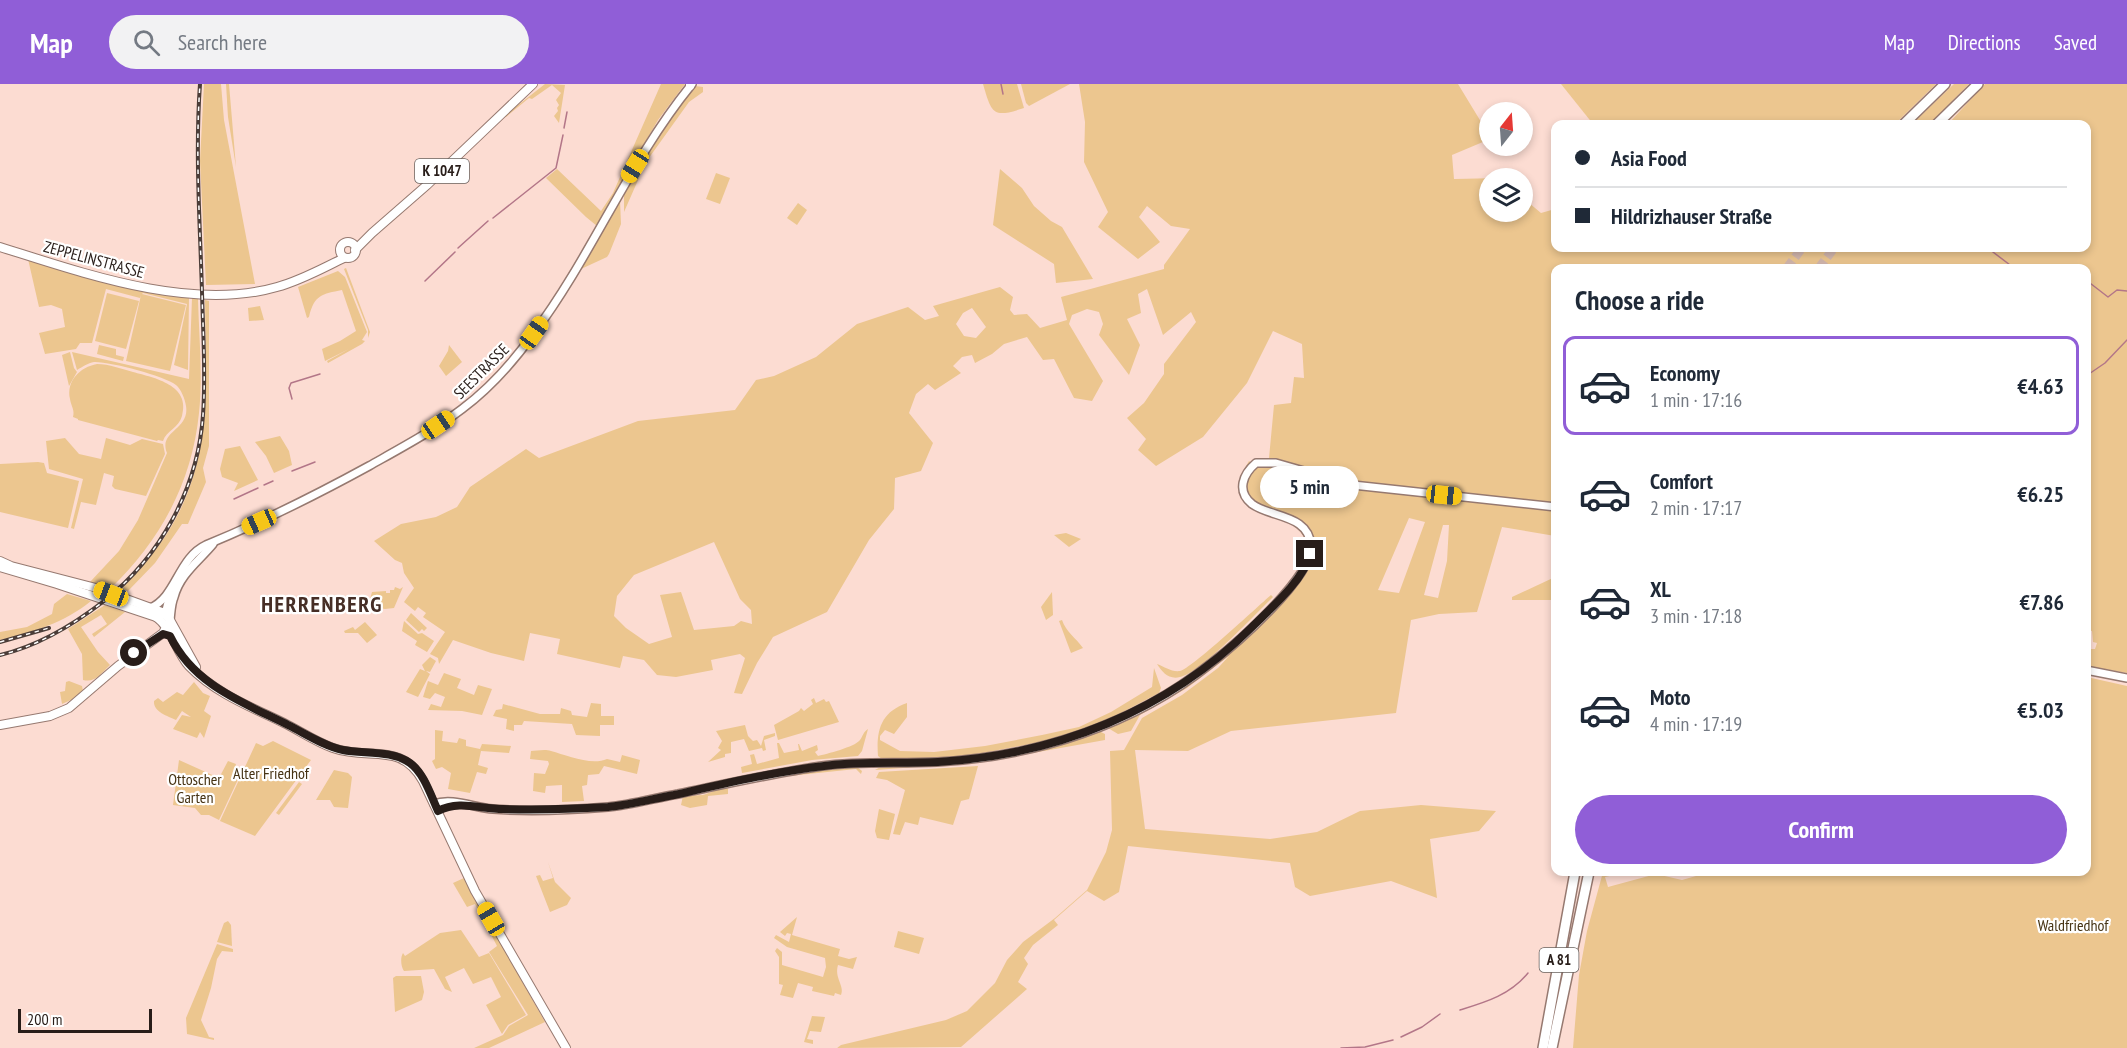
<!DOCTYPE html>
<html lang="en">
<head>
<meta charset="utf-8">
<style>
	body { margin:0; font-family:"PT Sans Narrow",sans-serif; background:#f2f2f3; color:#1f2937; height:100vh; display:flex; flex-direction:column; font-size:22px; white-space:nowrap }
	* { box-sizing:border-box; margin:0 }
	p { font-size:20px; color:#747a83 }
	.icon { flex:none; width:33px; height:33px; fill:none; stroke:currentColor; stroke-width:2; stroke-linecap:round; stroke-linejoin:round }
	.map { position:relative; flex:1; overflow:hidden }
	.details { position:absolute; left:1551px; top:180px; width:540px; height:612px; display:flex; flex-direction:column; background:#fff; border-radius:12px; box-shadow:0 3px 9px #0003 }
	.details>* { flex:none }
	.top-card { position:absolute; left:1551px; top:36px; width:540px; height:132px; border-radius:12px; box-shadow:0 3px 9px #0003; display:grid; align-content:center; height:132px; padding:0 24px; background:#fff }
	.needle { width:39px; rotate:17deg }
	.controls { position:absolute; left:1479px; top:18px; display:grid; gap:12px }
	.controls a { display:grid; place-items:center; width:54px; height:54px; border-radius:50%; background:#fff; box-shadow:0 3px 9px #0003; font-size:30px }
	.scale { position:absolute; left:18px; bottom:15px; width:134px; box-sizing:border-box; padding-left:6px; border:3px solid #281d19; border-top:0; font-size:16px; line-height:21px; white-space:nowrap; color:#281d19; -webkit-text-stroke:4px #fff; paint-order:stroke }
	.end { position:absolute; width:27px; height:27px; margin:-14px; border:8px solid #281d19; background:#fff; box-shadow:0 0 0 3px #fff }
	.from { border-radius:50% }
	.bubble { position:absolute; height:42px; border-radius:21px; background:#fff; box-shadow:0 3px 9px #0003; font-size:20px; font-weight:800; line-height:42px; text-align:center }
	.car { position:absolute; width:18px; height:36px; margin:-18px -9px; border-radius:8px; box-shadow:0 0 4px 2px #0007; background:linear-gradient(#f5c518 24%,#345 0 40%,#f5c518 0 76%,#345 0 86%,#f5c518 0) }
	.top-card b { display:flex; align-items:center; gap:21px; height:57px; font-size:22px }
	.top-card b+b { border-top:2px solid #e0e1e3 }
	.top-card i { width:15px; height:15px; background:#1f2937 }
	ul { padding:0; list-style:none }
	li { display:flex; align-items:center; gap:18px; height:99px; margin:0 12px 9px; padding:0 12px; border:3px solid transparent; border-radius:12px }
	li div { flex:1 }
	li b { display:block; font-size:22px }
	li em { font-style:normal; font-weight:800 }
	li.current { border-color:#905ed7 }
	li>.icon { width:54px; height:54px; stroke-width:1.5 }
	h2 { padding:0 24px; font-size:27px; line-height:72px }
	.primary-button { display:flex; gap:12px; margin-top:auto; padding:12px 24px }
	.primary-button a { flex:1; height:69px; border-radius:36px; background:#905ed7; color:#fff; font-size:24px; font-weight:800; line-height:69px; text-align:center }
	header { display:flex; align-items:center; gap:36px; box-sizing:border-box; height:84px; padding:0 30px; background:#905ed7; color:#fff }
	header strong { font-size:28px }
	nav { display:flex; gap:33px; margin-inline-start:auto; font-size:21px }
	.search { width:420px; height:54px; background:#f2f2f3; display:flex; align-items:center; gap:15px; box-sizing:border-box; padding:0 21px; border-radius:33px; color:#747a83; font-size:22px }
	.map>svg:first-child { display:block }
</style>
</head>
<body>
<header>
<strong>Map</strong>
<div class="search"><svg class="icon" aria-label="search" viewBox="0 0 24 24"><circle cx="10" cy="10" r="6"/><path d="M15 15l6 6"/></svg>Search here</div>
<nav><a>Map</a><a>Directions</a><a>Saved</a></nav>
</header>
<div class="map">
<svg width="2127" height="964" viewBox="0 0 2127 964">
	<rect width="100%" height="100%" fill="#fcdcd2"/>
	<g fill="#ecc68f" fill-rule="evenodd">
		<path d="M204,0H221L224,36L255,200L206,201L200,77Z"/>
		<path d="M226,0H229L236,83L228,33Z"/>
		<path d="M545,0L565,1L559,39L554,32L558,27L557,24L559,21L556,16L561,9L552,1L532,15L529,14L506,33L504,32Z"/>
		<path d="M661,0H685L658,36L597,142L586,133L546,94L557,85L601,127L613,109Z"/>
		<path d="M983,0H1017L1024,24C993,34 992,31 983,0Z"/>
		<path d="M1021,0H1070L1029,22L1026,19Z"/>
		<path d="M1079,0H1458L1489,51L1490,55L1452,71L1454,95H1455L1499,94H1490V128H1522L1523,114L1541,129L1555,125L1556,164H2086V40H1948L1985,0H2127V589L2087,582L2089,565H2095L2097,559L2093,558L2092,547L2086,546V184H1556L1555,420L1358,398L1269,374L1274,321L1291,319L1294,293L1304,294L1302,260L1273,247L1247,299L1203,353L1156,382L1138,366L1146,355L1127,334L1144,319L1164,290V280L1196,238L1191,228L1163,251L1147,205L1138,210L1141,229L1127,235L1140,261L1129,291L1099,251L1103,240L1099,228L1087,225L1072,231L1069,240L1103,297L1092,317L1074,314L1054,275L1043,276L1027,253L1004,260L992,270L975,279L972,271L962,273L953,282L961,289L935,306L928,300L916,310L909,329L933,359L921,387L895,394L894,425L869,456L827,528L773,553L757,579L742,610L734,609L745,574L740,570L711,576L713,586L676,593L657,591L644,576L623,572L620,584L557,570L560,555L530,549L524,577L491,569L453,556L439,580L438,574L430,570L445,548L423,533L426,529L418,523L415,527L404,518L414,504L404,489L402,479L395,476L374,457L401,440L436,433L457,423L470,403L526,365L539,374L638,337L735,326L756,296L774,292L816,273L857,240L908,223L925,236L939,232L933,222L1000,203L1013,213L1010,226L1014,231L1027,230L1040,244L1067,236L1061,213L1164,185V181L1190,145L1171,142L1147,122L1139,133L1160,158L1138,175L1098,143L1108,128L1084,78L1085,38ZM972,224L986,243L976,254L964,252L956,240L963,229ZM714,458L740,515L751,526L752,540L741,537L734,542L694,546L681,508L660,511L672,553L649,560L626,544L614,532L617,512L634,491Z"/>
		<path d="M1561,0H1936L1895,40H1593Z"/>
		<path d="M1954,0H1969L1930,40H1912Z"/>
		<path d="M695,2L703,3V8L689,18L646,78L624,128V110L640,80L661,47Z"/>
		<path d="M1000,85L1022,104L1034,122L1051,137L1062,143L1093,195L1056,199L1054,180L993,141Z"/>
		<path d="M716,89L730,94L720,120L706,115Z"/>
		<path d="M620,116L621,140L609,170L607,173L581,185Z"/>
		<path d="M798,119L807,126L797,141L787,134Z"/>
		<path d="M28,175C82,192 133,207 189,213L188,286L174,281L187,220L143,209L142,210L186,221L170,287L126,277L141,211L140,214L106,205L92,259H80L76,265L45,270L39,249L65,243L62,225L51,221L39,223Z"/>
		<path d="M346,184L370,248L368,254V246L344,185Z"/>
		<path d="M338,187L345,193L367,248L362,256L365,257L362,260L328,279L327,277L349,265L325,277L322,265L340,257L356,247L342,206C322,210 314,211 309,233L307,234L298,203Z"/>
		<path d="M107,209L139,217L126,265L95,257Z"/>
		<path d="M192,214L198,215C199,253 203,292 199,329C192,399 160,457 110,505L90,498L119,467L138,436L167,369C158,347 190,346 186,322C185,315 181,305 176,301C165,292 108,277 94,278C88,279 82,283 77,286L72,268L189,295Z"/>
		<path d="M205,216L209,217V362L203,384L206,398L188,440H182L155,479L128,507L122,505C138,487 155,469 168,448C214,375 206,298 205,216Z"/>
		<path d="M260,222L264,236L249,237L248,224Z"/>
		<path d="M99,261L116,265V271L124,273L123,277L97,270Z"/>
		<path d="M449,261L462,278L446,292L439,282L448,267Z"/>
		<path d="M70,268L74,284L77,288L69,302L62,271Z"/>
		<path d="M97,280C109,280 122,285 133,288C155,294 191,301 182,332C179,344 166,347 163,357L158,356L157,357L78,336V335L73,333C75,326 71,322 70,315C66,297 80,283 97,280Z"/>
		<path d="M280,352L289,367L292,381L274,389L266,372L255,358Z"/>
		<path d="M65,354L79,370L101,375L106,354L130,361L142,355L163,360L165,370L146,412L115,405L112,402L114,392L104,389L96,421L81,418L74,445L71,444L83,395L49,385L46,357Z"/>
		<path d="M240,362L258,396L234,407L238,399L222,393L220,385L225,365Z"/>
		<path d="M1249,377L1257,383C1289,380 1324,398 1356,403L1555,427V452L1502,443L1477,528L1439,530L1411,536L1396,629L1231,647L1188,667L1135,666L1145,745L1270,755L1317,748L1360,727L1421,721L1496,727L1479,747L1430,755L1437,814L1391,797L1310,812L1295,803L1290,779L1128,762L1119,808L1104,817L1087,807L1054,836L1058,841L1033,861L1024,874L1028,880L1018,898L1027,905L961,963L837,964L841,961L946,936L967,927L995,899L1007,876L1023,858L1055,834L1087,806L1106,768L1112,746L1110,667L1124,666L1142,634L1182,611L1218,584L1229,572L1187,604L1140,631L1131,647L1118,650L1108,644C1180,612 1230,571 1283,516L1279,512C1286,502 1304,484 1307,474C1314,441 1272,431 1250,422C1235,408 1239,393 1249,377ZM1409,434L1425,438L1399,509L1378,506ZM1443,441H1449L1447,477L1438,514L1424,511Z"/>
		<path d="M38,378L44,379L47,389L79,397L68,444L0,428V380Z"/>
		<path d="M1066,449L1081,455L1069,463L1054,451Z"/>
		<path d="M1555,493V516H1512V513Z"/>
		<path d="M395,503L400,505L403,503L394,524L385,525L368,522L372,508L386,507V509H390V506H394Z"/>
		<path d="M1052,508L1053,531L1046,536L1041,523Z"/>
		<path d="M67,510L91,517C64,539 33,548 0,556V548L27,543L52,530L54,520Z"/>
		<path d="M1271,511L1273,513C1254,531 1202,588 1180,593C1169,596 1162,588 1157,580C1165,583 1171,588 1180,587C1191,585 1257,523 1271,511Z"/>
		<path d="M105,521L125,528L94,553L92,550L107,540L101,531L81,543L98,568L110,581C101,589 96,599 83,596L82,570L68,545Z"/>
		<path d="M411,529L427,544L424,547L422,545L419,548L406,536Z"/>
		<path d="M1062,536C1066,548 1076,554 1083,564L1071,569L1059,537Z"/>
		<path d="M404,537L418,550L422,549L434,557L427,568L415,561L417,557L402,547Z"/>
		<path d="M365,538L377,551L367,559L358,549H345L344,547L353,543L355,546Z"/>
		<path d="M430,573L436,577L430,588L426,587L430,590L418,613L406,608L420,585L425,587L422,581Z"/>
		<path d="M1154,584L1161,604L1159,609L1098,641L1041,658L967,672L934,674L882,675L878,672C876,646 881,628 907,619V633L894,650L885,646L880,652V656L900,667L934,668L985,662L1042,651L1079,643L1111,628L1152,603Z"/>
		<path d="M444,589L461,595L457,604L474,611L478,601L492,605L482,631L462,627L428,626L431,620L441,623L445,613L435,609L430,615L423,613L428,597L438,601Z"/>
		<path d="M2087,593L2127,602V964H1573L1579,891L1587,847L1603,788H1627L1605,793L1608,803L1656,790L1682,796L1710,788H2086Z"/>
		<path d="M69,597L82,602L83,607L73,615L62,620L60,608L65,607L66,598Z"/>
		<path d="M194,598L203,609L210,612L204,627L211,632L204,654L200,648L197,654L173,645L182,631L191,633L182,627L176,636C168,632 153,628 154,617L158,614L163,618L177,608L183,611Z"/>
		<path d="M814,614L816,619L824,615L826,618L829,617L839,638L778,656L774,641L799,627L801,624L804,627L813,620L811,616Z"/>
		<path d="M591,619L601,620V632H614V641H600V652L576,651L572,640L524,637L522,641H514V647L506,645L507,635L493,632L496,626L502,625L503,620L540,630H560L561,624L571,627L572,631L587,633Z"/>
		<path d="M745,641L748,652L753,657L757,656L761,662L764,652L775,649V652L764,656L766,666L763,667L762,664L749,667L744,655L731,658V669L725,670V673L708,678L721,666L718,664L722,657L716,647Z"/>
		<path d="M868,645L862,667L858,672L812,676L742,689L741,683L752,680L750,671L754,670L757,680L779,674L777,659H779L784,669L799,666L798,660H799L802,667L817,661L818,666L815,668L818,672C826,670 855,663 860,656C863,652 863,648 868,645Z"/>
		<path d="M435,646L443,647L442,657L457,659L459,654L466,656V662L480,665L482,660L511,662L509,669L481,667L478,681L488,684L486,690L477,688L470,709L448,705L451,689L442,683L436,685L432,677L435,675Z"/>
		<path d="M1099,647L1105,650V656L994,676L959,680L875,686L882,682L953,679Z"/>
		<path d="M273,657L311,676L255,752L220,737L256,659L263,662Z"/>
		<path d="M531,667C536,667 545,665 551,667C566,671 591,682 607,675L620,678L622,671L640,676L637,690L604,682L599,690L588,691L587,701L582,702L584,717L562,718V701L546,702L545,709L533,707L534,689L545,690L549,680L548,677L530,675Z"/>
		<path d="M179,676L219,694L228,677L236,680L235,683L242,687L219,736L209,731H201L195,724L173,721Z"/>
		<path d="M978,682L969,715L961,717L953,741L920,733L918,741L905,738L900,751L893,750L905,706L887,696L876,694L879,688Z"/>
		<path d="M853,683H857L862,687L861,690L856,685L770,694V692L818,685Z"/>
		<path d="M334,686L348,689L352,693L348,724L334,723L330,716H316Z"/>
		<path d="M299,698L302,700L279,731L276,729Z"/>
		<path d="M726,703L728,705V710L708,712L707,721L690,724L681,721L683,712L703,711Z"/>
		<path d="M879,725L895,730L889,756L877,754L875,747Z"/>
		<path d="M548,778L555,798L571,814L567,821L550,828L536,792L540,791L543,797L553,794Z"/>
		<path d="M464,794L545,938L489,964H474L503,951L509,942L528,931L489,868L497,862L475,820L467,823L453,799Z"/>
		<path d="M797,833L792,851L840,865L838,872L849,875L857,873L853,885L838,881C834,894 845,902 841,911L835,909L834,912L812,907L813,903L798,899L793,914L780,911L783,901L779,900V873L775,867L777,864L782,868V881L823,893L826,883L825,874L787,863L774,854L776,851L789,858L791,850L787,849L785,852L780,848Z"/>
		<path d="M228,837L231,841L232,862L217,858L224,839Z"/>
		<path d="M461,846L479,873L489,869L526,931L508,941L502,950L486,921L501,913L491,893L473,900L464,884L445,893L452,908L445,905L434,885L404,887C401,883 400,874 403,869L405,872L440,849Z"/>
		<path d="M898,847L924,854L919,870L894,863Z"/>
		<path d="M217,860L233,865V868L222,867L217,875L211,904L201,936L209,953L214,954V956L187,950L186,934Z"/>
		<path d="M396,892H421L424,908L422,916L395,928L393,894Z"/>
		<path d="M812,932L825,933L821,948L810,947L807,955L813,956V960L804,958Z"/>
	</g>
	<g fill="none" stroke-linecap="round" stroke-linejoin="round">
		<g stroke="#b37688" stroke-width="1.5">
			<path d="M1001,0L1003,10"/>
			<path d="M564,44L567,28"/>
			<path d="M493,134L556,84L563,51"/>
			<path d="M458,164L488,137"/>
			<path d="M1978,165H1989L2014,184"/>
			<path d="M2086,196L2108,213L2117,206L2127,207"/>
			<path d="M425,197L455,168"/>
			<path d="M2086,292L2105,279L2127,256"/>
			<path d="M292,315L289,304L291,299L320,290"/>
			<path d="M292,387L315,378"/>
			<path d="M264,401L273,397"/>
			<path d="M234,415L258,404"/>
			<path d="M1460,926C1486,918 1510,911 1528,889"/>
			<path d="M1401,953L1422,943L1440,930"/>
			<path d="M1341,964L1365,963L1393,956"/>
		</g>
		<g stroke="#d2b6ad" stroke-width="9" stroke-dasharray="9 4.5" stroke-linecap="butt">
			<path d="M1787,184L1802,164"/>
			<path d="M1819,184L1834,164"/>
		</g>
		<defs>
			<g id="secondary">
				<path d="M150,524C176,514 178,474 206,461C262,438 316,411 369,382C401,364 433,347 462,325C490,304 514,277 534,249C593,170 629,77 692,0"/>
				<path d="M165,530L170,510"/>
				<path d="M170,536C171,528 171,520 174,513C180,490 199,477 213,460"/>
				<path d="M2086,586L2127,594"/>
				<path d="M434,720C452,713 475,724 493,725C531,728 570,726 608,723C631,721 655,714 678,710C726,700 774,689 822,682C860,677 899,680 937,678C1034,673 1134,641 1210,580C1235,561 1313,493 1311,462C1309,430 1271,434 1252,420C1236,407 1243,390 1256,379H1276L1353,401L1556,423"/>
			</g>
			<g id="primary">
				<path d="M690,2V0"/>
				<circle cx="348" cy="166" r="8"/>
				<path d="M0,163C83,189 191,228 277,203C300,197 323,184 344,174"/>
				<path d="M355,166L372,149L427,101L533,0"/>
				<path d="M0,477L11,482L96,504L162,528L170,536L196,583"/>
				<path d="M0,483L57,500L159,534"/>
				<path d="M156,533C172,544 176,568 189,582C215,609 251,623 284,639C300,647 316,658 333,664C369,677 401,657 423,697L475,807L566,964"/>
				<path d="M0,641L50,632L69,624L118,582L163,549L168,540"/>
			</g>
			<g id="motorway">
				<path d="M1904,40L1945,0"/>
				<path d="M1937,40L1978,0"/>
				<path d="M1543,964L1575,788"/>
				<path d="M1552,964L1589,788"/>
			</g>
		</defs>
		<use href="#secondary" stroke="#967970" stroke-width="10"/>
		<use href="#primary" stroke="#967970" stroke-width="10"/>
		<use href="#motorway" stroke="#967970" stroke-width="12"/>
		<use href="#secondary" stroke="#fff" stroke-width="7"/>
		<use href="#primary" stroke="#fff" stroke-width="8"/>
		<use href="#motorway" stroke="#fff" stroke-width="9"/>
		<defs>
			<g id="rail">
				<path d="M0,558L49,544"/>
				<path d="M0,571C38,562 73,541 104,517C161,472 198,404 203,331C206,290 203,249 202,208C200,139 195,69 200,0"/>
			</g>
		</defs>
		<use href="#rail" stroke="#4b3d38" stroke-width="4"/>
		<use href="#rail" stroke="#fff" stroke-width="1.5" stroke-dasharray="4.5" stroke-linecap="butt"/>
	</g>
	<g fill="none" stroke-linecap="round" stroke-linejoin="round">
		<path stroke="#281d19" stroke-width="8" d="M134,569L163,550L170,552C194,601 242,618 288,641C306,650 324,662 343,666C364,670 392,666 410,679C424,689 431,712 438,727C459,716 480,725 503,725C538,726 573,725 608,723C630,721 652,715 674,711C723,700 773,688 824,682C861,677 900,680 938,678C1056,671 1167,627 1251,544C1270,525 1304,496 1310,470"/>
	</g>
	<g text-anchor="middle" stroke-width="4.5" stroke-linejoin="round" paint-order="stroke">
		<g fill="#fff" stroke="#68615e" stroke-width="1.5">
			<rect x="415" y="75" width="54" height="24" rx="4.5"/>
			<rect x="1539.5" y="864" width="39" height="24" rx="4.5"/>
		</g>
		<g font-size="15" font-weight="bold" fill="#281d19">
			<text x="442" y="92">K 1047</text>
			<text x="1559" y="881">A 81</text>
		</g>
		<g font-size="16" fill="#281d19" stroke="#fff">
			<text transform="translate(94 175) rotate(15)" y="6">ZEPPELINSTRASSE</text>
			<text transform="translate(481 287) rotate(-45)" y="6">SEESTRASSE</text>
		</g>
		<g font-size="16" fill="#463314" stroke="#fff">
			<text x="271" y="695">Alter Friedhof</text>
			<text x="195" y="701">Ottoscher<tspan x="195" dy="18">Garten</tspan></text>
			<text x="2073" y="847">Waldfriedhof</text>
		</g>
		<g font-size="22" font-weight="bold" letter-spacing="1.5" fill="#462e26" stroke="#fff">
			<text x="322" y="528">HERRENBERG</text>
		</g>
	</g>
</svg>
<div class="controls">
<a><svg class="needle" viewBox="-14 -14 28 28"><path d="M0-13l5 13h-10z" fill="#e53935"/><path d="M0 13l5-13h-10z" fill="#747a83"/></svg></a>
<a><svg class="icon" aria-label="layers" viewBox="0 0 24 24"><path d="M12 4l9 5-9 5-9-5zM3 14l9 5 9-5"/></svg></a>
</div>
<div class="scale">200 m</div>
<i class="end from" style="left:134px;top:569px"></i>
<i class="end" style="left:1310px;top:470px"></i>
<div class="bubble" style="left:1260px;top:382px;width:99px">5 min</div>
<i class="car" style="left:635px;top:82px;rotate:212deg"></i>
<i class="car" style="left:534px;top:249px;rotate:35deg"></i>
<i class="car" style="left:438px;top:341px;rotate:56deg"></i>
<i class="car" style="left:1444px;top:411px;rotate:96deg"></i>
<i class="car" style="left:259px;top:438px;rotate:246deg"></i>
<i class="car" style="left:111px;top:510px;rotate:291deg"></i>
<i class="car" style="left:491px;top:835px;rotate:330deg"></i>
<div class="top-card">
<b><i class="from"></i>Asia Food</b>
<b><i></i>Hildrizhauser Straße</b>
</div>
<section class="details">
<h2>Choose a ride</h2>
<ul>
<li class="current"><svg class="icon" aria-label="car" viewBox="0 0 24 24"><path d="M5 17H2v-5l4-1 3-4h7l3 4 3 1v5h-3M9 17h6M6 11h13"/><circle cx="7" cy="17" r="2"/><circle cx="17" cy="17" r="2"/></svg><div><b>Economy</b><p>1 min · 17:16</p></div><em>€4.63</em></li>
<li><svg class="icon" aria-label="car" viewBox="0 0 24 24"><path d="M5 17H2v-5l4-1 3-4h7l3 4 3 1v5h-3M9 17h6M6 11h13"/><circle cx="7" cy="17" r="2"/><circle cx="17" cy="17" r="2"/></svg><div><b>Comfort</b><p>2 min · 17:17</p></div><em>€6.25</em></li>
<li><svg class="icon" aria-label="car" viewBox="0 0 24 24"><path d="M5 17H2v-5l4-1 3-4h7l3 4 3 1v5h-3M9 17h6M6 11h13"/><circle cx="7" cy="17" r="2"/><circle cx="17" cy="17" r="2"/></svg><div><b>XL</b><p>3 min · 17:18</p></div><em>€7.86</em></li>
<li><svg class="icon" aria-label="car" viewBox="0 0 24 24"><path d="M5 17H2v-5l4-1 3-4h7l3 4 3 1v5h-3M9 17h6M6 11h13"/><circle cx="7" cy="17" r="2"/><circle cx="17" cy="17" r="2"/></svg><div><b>Moto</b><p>4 min · 17:19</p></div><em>€5.03</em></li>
</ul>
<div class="primary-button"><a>Confirm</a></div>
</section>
</div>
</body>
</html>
